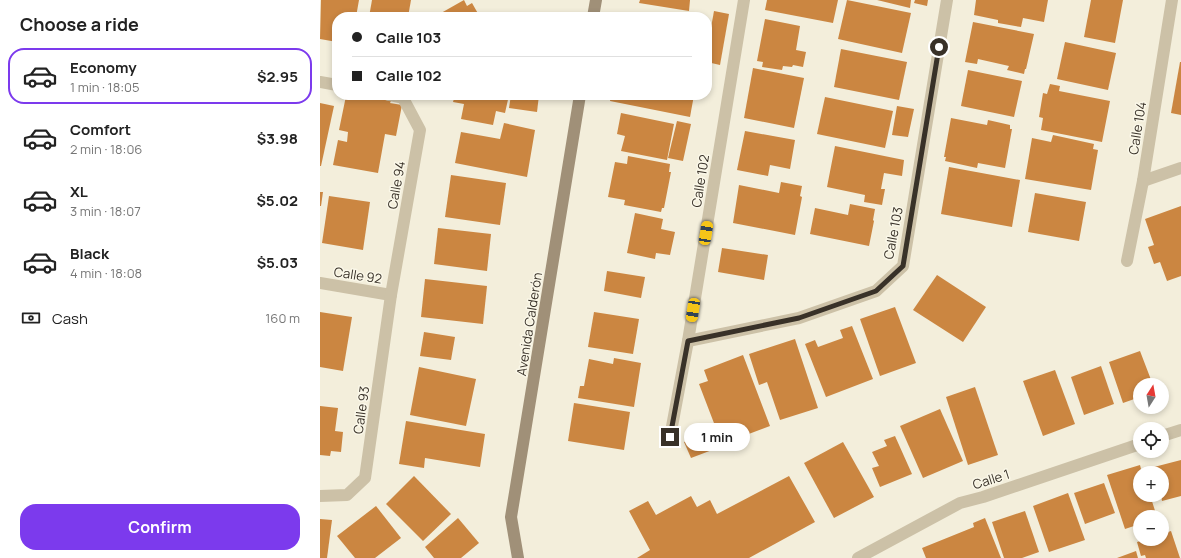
<!DOCTYPE html>
<html lang="en">
<head>
<meta charset="utf-8">
<style>
	body { margin:0; font-family:Manrope,sans-serif; background:#f2f2f2; color:#222; height:100vh; display:flex; flex-direction:column; font-size:15px; white-space:nowrap }
	* { box-sizing:border-box; margin:0 }
	p { font-size:13px; color:#767676 }
	.icon { flex:none; width:22px; height:22px; fill:none; stroke:currentColor; stroke-width:2; stroke-linecap:round; stroke-linejoin:round }
	.map { position:relative; flex:1; overflow:hidden }
	.panel { display:flex; flex-direction:column; background:#fff; width:320px }
	.panel>* { flex:none }
	.banner { position:absolute; left:12px; top:12px; width:380px; height:88px; border-radius:16px; box-shadow:0 2px 6px #0003; display:grid; align-content:center; height:88px; padding:0 20px; background:#fff }
	.needle { width:26px; rotate:11deg }
	.tools { position:absolute; left:813px; top:378px; display:grid; gap:8px }
	.tools a { display:grid; place-items:center; width:36px; height:36px; border-radius:50%; background:#fff; box-shadow:0 2px 6px #0003; font-size:20px }
	.end { position:absolute; width:18px; height:18px; margin:-9px; border:5px solid #383128; background:#fff; box-shadow:0 0 0 2px #fff }
	.from { border-radius:50% }
	.bubble { position:absolute; height:28px; border-radius:14px; background:#fff; box-shadow:0 2px 6px #0003; font-size:13px; font-weight:700; line-height:28px; text-align:center }
	.car { position:absolute; width:12px; height:24px; margin:-12px -6px; border-radius:5px; box-shadow:0 0 3px 1px #0007; background:linear-gradient(#f5c518 24%,#345 0 40%,#f5c518 0 76%,#345 0 86%,#f5c518 0) }
	.banner b { display:flex; align-items:center; gap:14px; height:38px; font-size:15px }
	.banner b+b { border-top:1px solid #e0e0e0 }
	.banner i { width:10px; height:10px; background:#222 }
	ul { padding:0; list-style:none }
	li { display:flex; align-items:center; gap:12px; height:56px; margin:0 8px 6px; padding:0 12px; border:2px solid transparent; border-radius:16px }
	li div { flex:1 }
	li b { display:block; font-size:15px }
	li em { font-style:normal; font-weight:700 }
	li.active { border-color:#7c3aed }
	li>.icon { width:36px; height:36px; stroke-width:1.5 }
	h2 { padding:0 20px; font-size:18px; line-height:48px }
	.pay { display:flex; align-items:center; gap:10px; height:44px; padding:0 20px; font-size:15px }
	.pay p { margin-inline-start:auto }
	.action { display:flex; gap:8px; margin-top:auto; padding:8px 20px }
	.action a { flex:1; height:46px; border-radius:16px; background:#7c3aed; color:#fff; font-size:16px; font-weight:700; line-height:46px; text-align:center }
	main { display:flex; flex:1; min-height:0 }
	.map>svg:first-child { display:block }
</style>
</head>
<body>
<main>
<section class="panel">
<h2>Choose a ride</h2>
<ul>
<li class="active"><svg class="icon" aria-label="car" viewBox="0 0 24 24"><path d="M5 17H2v-5l4-1 3-4h7l3 4 3 1v5h-3M9 17h6M6 11h13"/><circle cx="7" cy="17" r="2"/><circle cx="17" cy="17" r="2"/></svg><div><b>Economy</b><p>1 min · 18:05</p></div><em>$2.95</em></li>
<li><svg class="icon" aria-label="car" viewBox="0 0 24 24"><path d="M5 17H2v-5l4-1 3-4h7l3 4 3 1v5h-3M9 17h6M6 11h13"/><circle cx="7" cy="17" r="2"/><circle cx="17" cy="17" r="2"/></svg><div><b>Comfort</b><p>2 min · 18:06</p></div><em>$3.98</em></li>
<li><svg class="icon" aria-label="car" viewBox="0 0 24 24"><path d="M5 17H2v-5l4-1 3-4h7l3 4 3 1v5h-3M9 17h6M6 11h13"/><circle cx="7" cy="17" r="2"/><circle cx="17" cy="17" r="2"/></svg><div><b>XL</b><p>3 min · 18:07</p></div><em>$5.02</em></li>
<li><svg class="icon" aria-label="car" viewBox="0 0 24 24"><path d="M5 17H2v-5l4-1 3-4h7l3 4 3 1v5h-3M9 17h6M6 11h13"/><circle cx="7" cy="17" r="2"/><circle cx="17" cy="17" r="2"/></svg><div><b>Black</b><p>4 min · 18:08</p></div><em>$5.03</em></li>
</ul>
<div class="pay"><svg class="icon" aria-label="cash" viewBox="0 0 24 24"><path d="M3 7h18v10H3z"/><circle cx="12" cy="12" r="2"/></svg>Cash<p>160 m</p></div>
<div class="action"><a>Confirm</a></div>
</section>
<div class="map">
<svg width="861" height="558" viewBox="0 0 861 558">
	<rect width="100%" height="100%" fill="#f3eedb"/>
	<g fill="#cb8641">
		<path d="M1,0H39L36,17H17V42L0,39Z"/>
		<path d="M52,0H91L88,17H49Z"/>
		<path d="M144,0L147,6L152,3L160,17H114Z"/>
		<path d="M320,0H370L369,11L319,3Z"/>
		<path d="M447,0H518L513,23L445,10Z"/>
		<path d="M527,0L591,13L582,53L518,39Z"/>
		<path d="M557,0H591L590,8Z"/>
		<path d="M595,0H608L607,6L594,3Z"/>
		<path d="M656,0H728L724,22L703,18L701,27L678,23V20L654,15Z"/>
		<path d="M771,0H803L795,43L764,37Z"/>
		<path d="M394,11L409,14L400,65L387,62V50Z"/>
		<path d="M445,19L480,26L476,50L486,52L483,67L473,65L472,67L463,66L462,70L442,67L443,62L437,61Z"/>
		<path d="M653,22L714,34L706,69H705L704,74L687,70L689,66L658,59L657,64L645,62Z"/>
		<path d="M745,42L796,53L788,90L737,79Z"/>
		<path d="M521,49L587,62L579,100L514,87Z"/>
		<path d="M860,62H861V115L851,113Z"/>
		<path d="M433,68L484,78L474,128L424,118Z"/>
		<path d="M648,70L702,81L694,117L641,106Z"/>
		<path d="M730,84L740,86L739,91L790,101L782,142L721,130L723,118L719,117L723,93L727,94Z"/>
		<path d="M35,95L71,101L70,103L82,105L76,136L65,134L58,173L13,165L18,140L27,142L28,132L19,130L26,96L34,98Z"/>
		<path d="M135,95H189L185,113L176,111L173,125L141,119L144,104L133,102Z"/>
		<path d="M191,95H219L217,112L189,108Z"/>
		<path d="M291,95H374L370,117L290,101Z"/>
		<path d="M505,97L573,111L565,148L497,134Z"/>
		<path d="M0,103L14,106L1,166H0Z"/>
		<path d="M577,106L594,109L588,137L572,135Z"/>
		<path d="M301,113L354,124L347,160L301,151L305,136L297,134Z"/>
		<path d="M631,118L667,125L668,120L690,125V129H692L685,168L658,163L657,168L625,161L626,157H624Z"/>
		<path d="M357,121L371,124L363,161L348,158Z"/>
		<path d="M184,123L215,130L207,177L135,163L141,132L180,139Z"/>
		<path d="M425,131L475,140L470,169L450,165L448,176L417,170Z"/>
		<path d="M733,135L774,144L773,149L778,150L771,190L705,179L712,138L731,142Z"/>
		<path d="M515,146L584,160L582,176L564,173L561,189H565L562,205L544,202L545,195L507,187Z"/>
		<path d="M308,156L350,164L349,172H351L344,208H342L341,212L304,205L305,200L288,197L295,162L307,164Z"/>
		<path d="M629,167L700,180L692,227L621,214Z"/>
		<path d="M131,175L186,183L180,225L125,217Z"/>
		<path d="M461,182L482,186L480,196L482,197L475,235L413,223L419,185L459,193Z"/>
		<path d="M0,192H3L1,206H0Z"/>
		<path d="M715,193L766,202L759,241L708,232Z"/>
		<path d="M9,196L50,202L43,250L2,243Z"/>
		<path d="M530,204L555,209L553,220L554,221L549,246L490,234L495,208L528,215Z"/>
		<path d="M861,206V276L847,281L840,262L834,264L828,247L834,245L825,219Z"/>
		<path d="M315,213L343,219L341,229L355,232L350,255L336,253L335,259L307,253Z"/>
		<path d="M118,228L171,234L167,271L114,264Z"/>
		<path d="M402,248L448,255L444,280L398,272Z"/>
		<path d="M287,271L325,277L321,298L284,291Z"/>
		<path d="M617,275L666,307L643,342L593,310Z"/>
		<path d="M105,279L167,286L163,324L101,317Z"/>
		<path d="M575,307L596,363L560,376L540,319Z"/>
		<path d="M0,312L32,317L23,371L0,367Z"/>
		<path d="M274,312L319,319L313,354L268,347Z"/>
		<path d="M532,326L553,379L506,397L485,344L495,340L498,347L523,338L520,330Z"/>
		<path d="M104,332L135,337L131,360L100,356Z"/>
		<path d="M475,339L498,408L460,420L447,382L439,385L429,354Z"/>
		<path d="M820,351L833,385H820V397L803,403L789,362Z"/>
		<path d="M423,355L450,426L402,444L379,384L388,381L384,370Z"/>
		<path d="M294,358L321,363L314,407L258,398L260,386H264L269,359L293,364Z"/>
		<path d="M781,366L794,404L764,415L751,377Z"/>
		<path d="M99,367L156,379L146,426L90,415Z"/>
		<path d="M735,370L755,424L723,436L703,381Z"/>
		<path d="M655,387L678,455L648,465L626,397Z"/>
		<path d="M254,403L310,412L304,450L248,441Z"/>
		<path d="M0,406L18,408L15,431L23,432L21,452L11,451L10,456L0,455Z"/>
		<path d="M620,409L643,461L603,478L580,426Z"/>
		<path d="M86,421L165,434L160,467L105,458L104,468L79,464Z"/>
		<path d="M394,430L400,447L371,458L364,442Z"/>
		<path d="M575,436L592,474L560,487L552,468L559,466L552,452L567,446L564,440Z"/>
		<path d="M523,442L554,497L514,518L484,463Z"/>
		<path d="M861,460V496L842,501L841,495H842V473H835L834,467Z"/>
		<path d="M820,465L822,473H820V495H830L837,517H820V524L805,529L787,475Z"/>
		<path d="M94,476L131,514L103,541L66,504Z"/>
		<path d="M469,476L495,522L429,558H317L330,550L309,511L328,501L336,515L371,496L377,507L390,500L397,514Z"/>
		<path d="M784,483L795,513L765,524L754,493Z"/>
		<path d="M748,493L765,540L729,552L713,506Z"/>
		<path d="M56,506L81,538L55,558H35L17,536Z"/>
		<path d="M705,511L719,552L702,558H684L672,522Z"/>
		<path d="M138,518L159,543L141,558H114L105,547Z"/>
		<path d="M665,518L681,558H606L602,548L654,527L653,523Z"/>
		<path d="M0,519L12,520L7,558H0Z"/>
		<path d="M851,531L860,558H826L825,555L821,556L817,542L827,539H842V534Z"/>
		<path d="M816,551L818,558H797Z"/>
	</g>
	<g fill="none" stroke-linecap="round" stroke-linejoin="round">
		<g stroke="#ccc1a7" stroke-width="12">
			<path d="M0,82L17,85"/>
			<path d="M823,181L861,168"/>
			<path d="M807,261L823,181L852,0"/>
			<path d="M0,283L71,295"/>
			<path d="M368,341L479,318L556,291L583,266L627,0"/>
			<path d="M842,436L861,430"/>
			<path d="M350,437L368,341L424,0"/>
			<path d="M0,496L27,495L45,478L71,295L100,130L83,98L69,95"/>
			<path d="M538,558L640,503L663,497L820,444"/>
		</g>
		<g stroke="#a09078" stroke-width="12">
			<path d="M273,17L276,0"/>
			<path d="M198,558L191,517L260,95"/>
		</g>
	</g>
	<g fill="none" stroke-linecap="round" stroke-linejoin="round">
		<path stroke="#383128" stroke-width="5" d="M350,437L368,341L479,318L556,291L583,266L619,47"/>
	</g>
	<g text-anchor="middle" stroke-width="3" stroke-linejoin="round" paint-order="stroke">
		<g font-size="13" fill="#383128" stroke="#faf7e8">
			<text transform="translate(817 128) rotate(-81)" y="5">Calle 104</text>
			<text transform="translate(380 181) rotate(-81)" y="5">Calle 102</text>
			<text transform="translate(76 185) rotate(-80)" y="5">Calle 94</text>
			<text transform="translate(573 233) rotate(-79)" y="5">Calle 103</text>
			<text transform="translate(38 275) rotate(9)" y="5">Calle 92</text>
			<text transform="translate(209 324) rotate(-81)" y="5">Avenida Calderón</text>
			<text transform="translate(41 410) rotate(-82)" y="5">Calle 93</text>
			<text transform="translate(671 479) rotate(-18)" y="5">Calle 1</text>
		</g>
	</g>
</svg>
<div class="tools">
<a><svg class="needle" viewBox="-14 -14 28 28"><path d="M0-13l5 13h-10z" fill="#e53935"/><path d="M0 13l5-13h-10z" fill="#767676"/></svg></a>
<a><svg class="icon" aria-label="locate" viewBox="0 0 24 24"><circle cx="12" cy="12" r="6"/><path d="M12 2v4M12 18v4M2 12h4M18 12h4"/></svg></a>
<a>+</a>
<a>−</a>
</div>
<i class="end from" style="left:619px;top:47px"></i>
<i class="end" style="left:350px;top:437px"></i>
<div class="bubble" style="left:364px;top:423px;width:66px">1 min</div>
<i class="car" style="left:386px;top:233px;rotate:9deg"></i>
<i class="car" style="left:373px;top:310px;rotate:189deg"></i>
<div class="banner">
<b><i class="from"></i>Calle 103</b>
<b><i></i>Calle 102</b>
</div>
</div>
</main>
</body>
</html>
